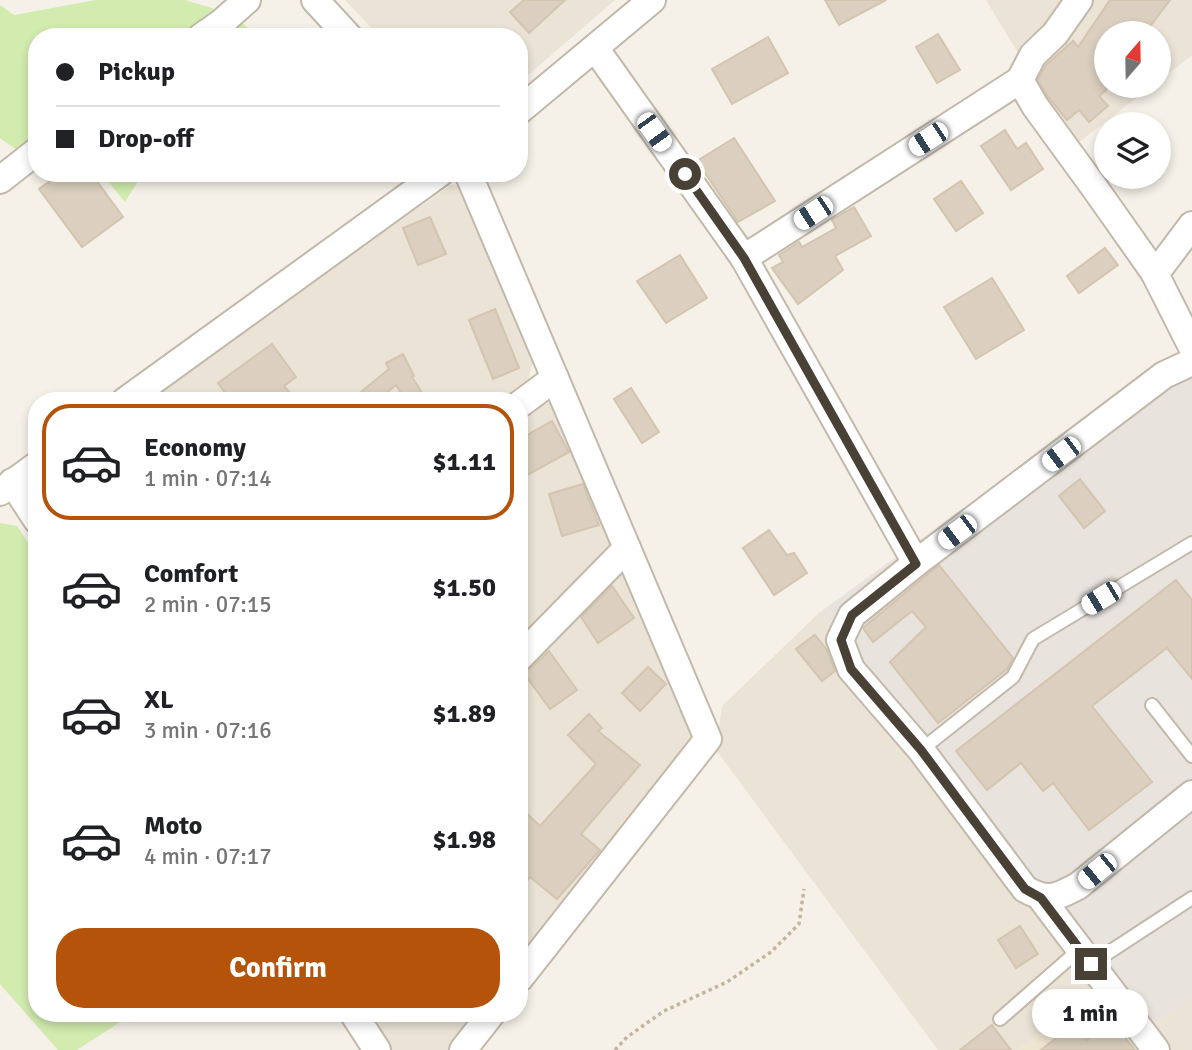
<!DOCTYPE html>
<html lang="en">
<head>
<meta charset="utf-8">
<style>
	body { margin:0; font-family:Signika,sans-serif; background:#f2f2f2; color:#202124; height:100vh; display:flex; flex-direction:column; font-size:26px; white-space:nowrap }
	* { box-sizing:border-box; margin:0 }
	p { font-size:23px; color:#757577 }
	.icon { flex:none; width:38px; height:38px; fill:none; stroke:currentColor; stroke-width:2; stroke-linecap:round; stroke-linejoin:round }
	.map { position:relative; flex:1; overflow:hidden }
	.drawer { position:absolute; left:28px; top:392px; width:500px; height:630px; display:flex; flex-direction:column; background:#fff; border-radius:28px; box-shadow:0 4px 10px #0003 }
	.drawer>* { flex:none }
	.guide { position:absolute; left:28px; top:28px; width:500px; height:154px; border-radius:28px; box-shadow:0 4px 10px #0003; display:grid; align-content:center; height:154px; padding:0 28px; background:#fff }
	.needle { width:46px; rotate:20deg }
	.fabs { position:absolute; left:1094px; top:21px; display:grid; gap:14px }
	.fabs a { display:grid; place-items:center; width:77px; height:77px; border-radius:50%; background:#fff; box-shadow:0 4px 10px #0003; font-size:35px }
	.end { position:absolute; width:32px; height:32px; margin:-16px; border:9px solid #494136; background:#fff; box-shadow:0 0 0 4px #fff }
	.from { border-radius:50% }
	.bubble { position:absolute; height:49px; border-radius:24px; background:#fff; box-shadow:0 4px 10px #0003; font-size:23px; font-weight:700; line-height:49px; text-align:center }
	.car { position:absolute; width:21px; height:42px; margin:-21px -10px; border-radius:9px; box-shadow:0 0 5px 2px #0007; background:linear-gradient(#fff 24%,#345 0 40%,#fff 0 76%,#345 0 86%,#fff 0) }
	.guide b { display:flex; align-items:center; gap:24px; height:66px; font-size:26px }
	.guide b+b { border-top:2px solid #e0e0e0 }
	.guide i { width:18px; height:18px; background:#202124 }
	ul { padding:12px 0 0; list-style:none }
	li { display:flex; align-items:center; gap:21px; height:116px; margin:0 14px 10px; padding:0 14px; border:4px solid transparent; border-radius:28px }
	li div { flex:1 }
	li b { display:block; font-size:26px }
	li em { font-style:normal; font-weight:700 }
	li.current { border-color:#b45309 }
	li>.icon { width:63px; height:63px; stroke-width:1.5 }
	.action { display:flex; gap:14px; margin-top:auto; padding:14px 28px }
	.action a { flex:1; height:80px; border-radius:28px; background:#b45309; color:#fff; font-size:28px; font-weight:700; line-height:80px; text-align:center }
	.map>svg:first-child { display:block }
</style>
</head>
<body>
<div class="map">
<svg width="1192" height="1050" viewBox="0 0 1192 1050">
	<rect width="100%" height="100%" fill="#f5f1e8"/>
	<g fill="#eae3d6">
		<path d="M345,0H615L520,82V37H380Z"/>
		<path d="M986,0H1192V55L1159,81L1158,33H1106V86H1152L1074,146Z"/>
		<path d="M451,185L466,187L535,355L526,387L508,401H144Z"/>
		<path d="M542,400L556,406L613,545L520,643V416Z"/>
		<path d="M612,573L629,574L694,731L690,748L614,844L520,956V666Z"/>
		<path d="M820,612L1067,931L1107,978L1092,994L1017,1050H938L716,750L722,706Z"/>
		<path d="M1192,998V1050H1165L1148,1029Z"/>
		<path d="M367,1013H474L448,1050H392Z"/>
	</g>
	<path fill="#e8e3dd" d="M1192,343V998L1148,1029L1067,931L820,612Z"/>
	<path fill="#efe6d1" d="M1092,994L1137,1050H1017Z"/>
	<g fill="#d1ecae">
		<path d="M96,0H185L235,15L256,37H37V164L0,138V5L14,15Z"/>
		<path d="M101,173H143L125,202Z"/>
		<path d="M0,523L17,526L37,556V1013H134L77,1050H58L0,984Z"/>
	</g>
	<g fill="#dbd0bf" stroke="#d3c5af" stroke-width="2">
		<path d="M524,0H565L529,33L510,12Z"/>
		<path d="M825,0H886L839,25Z"/>
		<path d="M1110,0H1170L1145,33H1106V90L1099,96L1108,106L1089,122L1079,110L1067,120L1048,97L1038,80L1046,65L1073,41L1078,47Z"/>
		<path d="M938,34L960,70L937,83L916,47Z"/>
		<path d="M768,37L788,73L732,104L712,69Z"/>
		<path d="M1005,130L1017,149L1026,143L1043,169L1011,190L981,146Z"/>
		<path d="M734,138L775,201L738,222L697,161Z"/>
		<path d="M61,173H91L123,217L82,247L39,189Z"/>
		<path d="M961,181L983,213L956,231L934,199Z"/>
		<path d="M854,207L871,236L835,256L843,270L798,304L772,268L783,262L779,255L799,242L802,247L836,228L832,220Z"/>
		<path d="M430,217L446,254L418,265L403,228Z"/>
		<path d="M1105,248L1118,265L1079,293L1067,276Z"/>
		<path d="M680,255L707,298L666,323L637,281Z"/>
		<path d="M992,278L1024,330L976,359L944,307Z"/>
		<path d="M495,309L519,368L493,379L469,320Z"/>
		<path d="M272,344L296,377L284,386L297,401H231L218,383Z"/>
		<path d="M403,354L414,376L412,377L427,401H406L396,385L376,401H350L389,369L386,363Z"/>
		<path d="M631,388L659,432L642,443L614,399Z"/>
		<path d="M552,421L569,452L520,479V439Z"/>
		<path d="M1080,479L1105,511L1084,528L1059,496Z"/>
		<path d="M583,484L599,525L562,536L549,494Z"/>
		<path d="M769,530L787,555L794,553L807,573L774,595L743,548Z"/>
		<path d="M939,565L1013,658L1007,669L938,723L890,662L926,627L912,611L873,642L863,628Z"/>
		<path d="M1176,580L1192,600V679L1167,648L1092,706L1152,782L1089,830L1053,783L1043,791L1021,763L987,790L956,751Z"/>
		<path d="M612,586L634,618L598,643L581,617Z"/>
		<path d="M815,635L827,650L835,671L822,681L796,649Z"/>
		<path d="M549,651L577,690L550,709L523,672L531,668Z"/>
		<path d="M648,667L666,684L640,711L622,693Z"/>
		<path d="M589,714L602,728L598,731L640,765L581,834L600,850L557,899L530,877L520,890V807L540,826L596,764L568,735Z"/>
		<path d="M1020,926L1038,954L1016,968L998,940Z"/>
		<path d="M1111,1020L1135,1050H1041L1074,1024L1087,1040Z"/>
		<path d="M992,1025L1011,1050H960Z"/>
	</g>
	<g fill="none" stroke-linecap="round" stroke-linejoin="round">
		<defs>
			<g id="lane">
				<path d="M1152,705L1192,756"/>
				<path d="M921,750L1013,677L1033,639L1192,543"/>
				<path d="M1091,964L1192,898"/>
				<path d="M1000,1019L1080,949"/>
			</g>
			<g id="street">
				<path d="M315,0L349,37"/>
				<path d="M1079,0L1055,34L1033,55L1020,80L1035,106L1094,187L1154,272L1162,265L1192,225"/>
				<path d="M201,37L221,23L247,0"/>
				<path d="M595,48L744,258L916,563"/>
				<path d="M520,110L652,0"/>
				<path d="M468,173L708,739L520,978"/>
				<path d="M0,180L37,151"/>
				<path d="M744,258L1020,80"/>
				<path d="M1154,272L1192,347"/>
				<path d="M1192,362L1164,375L916,563L852,615L840,640L851,669L921,750L1025,889C1048,902 1055,898 1078,886L1192,794"/>
				<path d="M125,401L440,173"/>
				<path d="M520,404L555,378"/>
				<path d="M12,482L37,520"/>
				<path d="M0,492L37,465"/>
				<path d="M520,657L627,548"/>
				<path d="M1041,898L1156,1050"/>
				<path d="M353,1013L377,1050"/>
				<path d="M463,1050L492,1013"/>
			</g>
		</defs>
		<use href="#lane" stroke="#c2b9aa" stroke-width="16"/>
		<use href="#street" stroke="#c2b9aa" stroke-width="30"/>
		<path stroke="#c5b59a" stroke-width="3.5" stroke-dasharray="3.5 3.5" stroke-linecap="butt" d="M615,1050L627,1037L664,1011L727,982L771,952L799,924L804,889"/>
		<use href="#lane" stroke="#fff" stroke-width="12"/>
		<use href="#street" stroke="#fff" stroke-width="26"/>
	</g>
	<g fill="none" stroke-linecap="round" stroke-linejoin="round">
		<path stroke="#494136" stroke-width="9" d="M685,174L744,258L916,564L852,615L841,640L851,669L921,750L1025,889L1041,898L1091,964"/>
	</g>
</svg>
<div class="fabs">
<a><svg class="needle" viewBox="-14 -14 28 28"><path d="M0-13l5 13h-10z" fill="#e53935"/><path d="M0 13l5-13h-10z" fill="#757577"/></svg></a>
<a><svg class="icon" aria-label="layers" viewBox="0 0 24 24"><path d="M12 4l9 5-9 5-9-5zM3 14l9 5 9-5"/></svg></a>
</div>
<i class="end from" style="left:685px;top:174px"></i>
<i class="end" style="left:1091px;top:964px"></i>
<div class="bubble" style="left:1032px;top:989px;width:116px">1 min</div>
<i class="car" style="left:654px;top:132px;rotate:144deg"></i>
<i class="car" style="left:928px;top:139px;rotate:237deg"></i>
<i class="car" style="left:813px;top:213px;rotate:237deg"></i>
<i class="car" style="left:1061px;top:454px;rotate:233deg"></i>
<i class="car" style="left:957px;top:532px;rotate:233deg"></i>
<i class="car" style="left:1101px;top:598px;rotate:239deg"></i>
<i class="car" style="left:1097px;top:871px;rotate:231deg"></i>
<div class="guide">
<b><i class="from"></i>Pickup</b>
<b><i></i>Drop-off</b>
</div>
<section class="drawer">
<ul>
<li class="current"><svg class="icon" aria-label="car" viewBox="0 0 24 24"><path d="M5 17H2v-5l4-1 3-4h7l3 4 3 1v5h-3M9 17h6M6 11h13"/><circle cx="7" cy="17" r="2"/><circle cx="17" cy="17" r="2"/></svg><div><b>Economy</b><p>1 min · 07:14</p></div><em>$1.11</em></li>
<li><svg class="icon" aria-label="car" viewBox="0 0 24 24"><path d="M5 17H2v-5l4-1 3-4h7l3 4 3 1v5h-3M9 17h6M6 11h13"/><circle cx="7" cy="17" r="2"/><circle cx="17" cy="17" r="2"/></svg><div><b>Comfort</b><p>2 min · 07:15</p></div><em>$1.50</em></li>
<li><svg class="icon" aria-label="car" viewBox="0 0 24 24"><path d="M5 17H2v-5l4-1 3-4h7l3 4 3 1v5h-3M9 17h6M6 11h13"/><circle cx="7" cy="17" r="2"/><circle cx="17" cy="17" r="2"/></svg><div><b>XL</b><p>3 min · 07:16</p></div><em>$1.89</em></li>
<li><svg class="icon" aria-label="car" viewBox="0 0 24 24"><path d="M5 17H2v-5l4-1 3-4h7l3 4 3 1v5h-3M9 17h6M6 11h13"/><circle cx="7" cy="17" r="2"/><circle cx="17" cy="17" r="2"/></svg><div><b>Moto</b><p>4 min · 07:17</p></div><em>$1.98</em></li>
</ul>
<div class="action"><a>Confirm</a></div>
</section>
</div>
</body>
</html>
